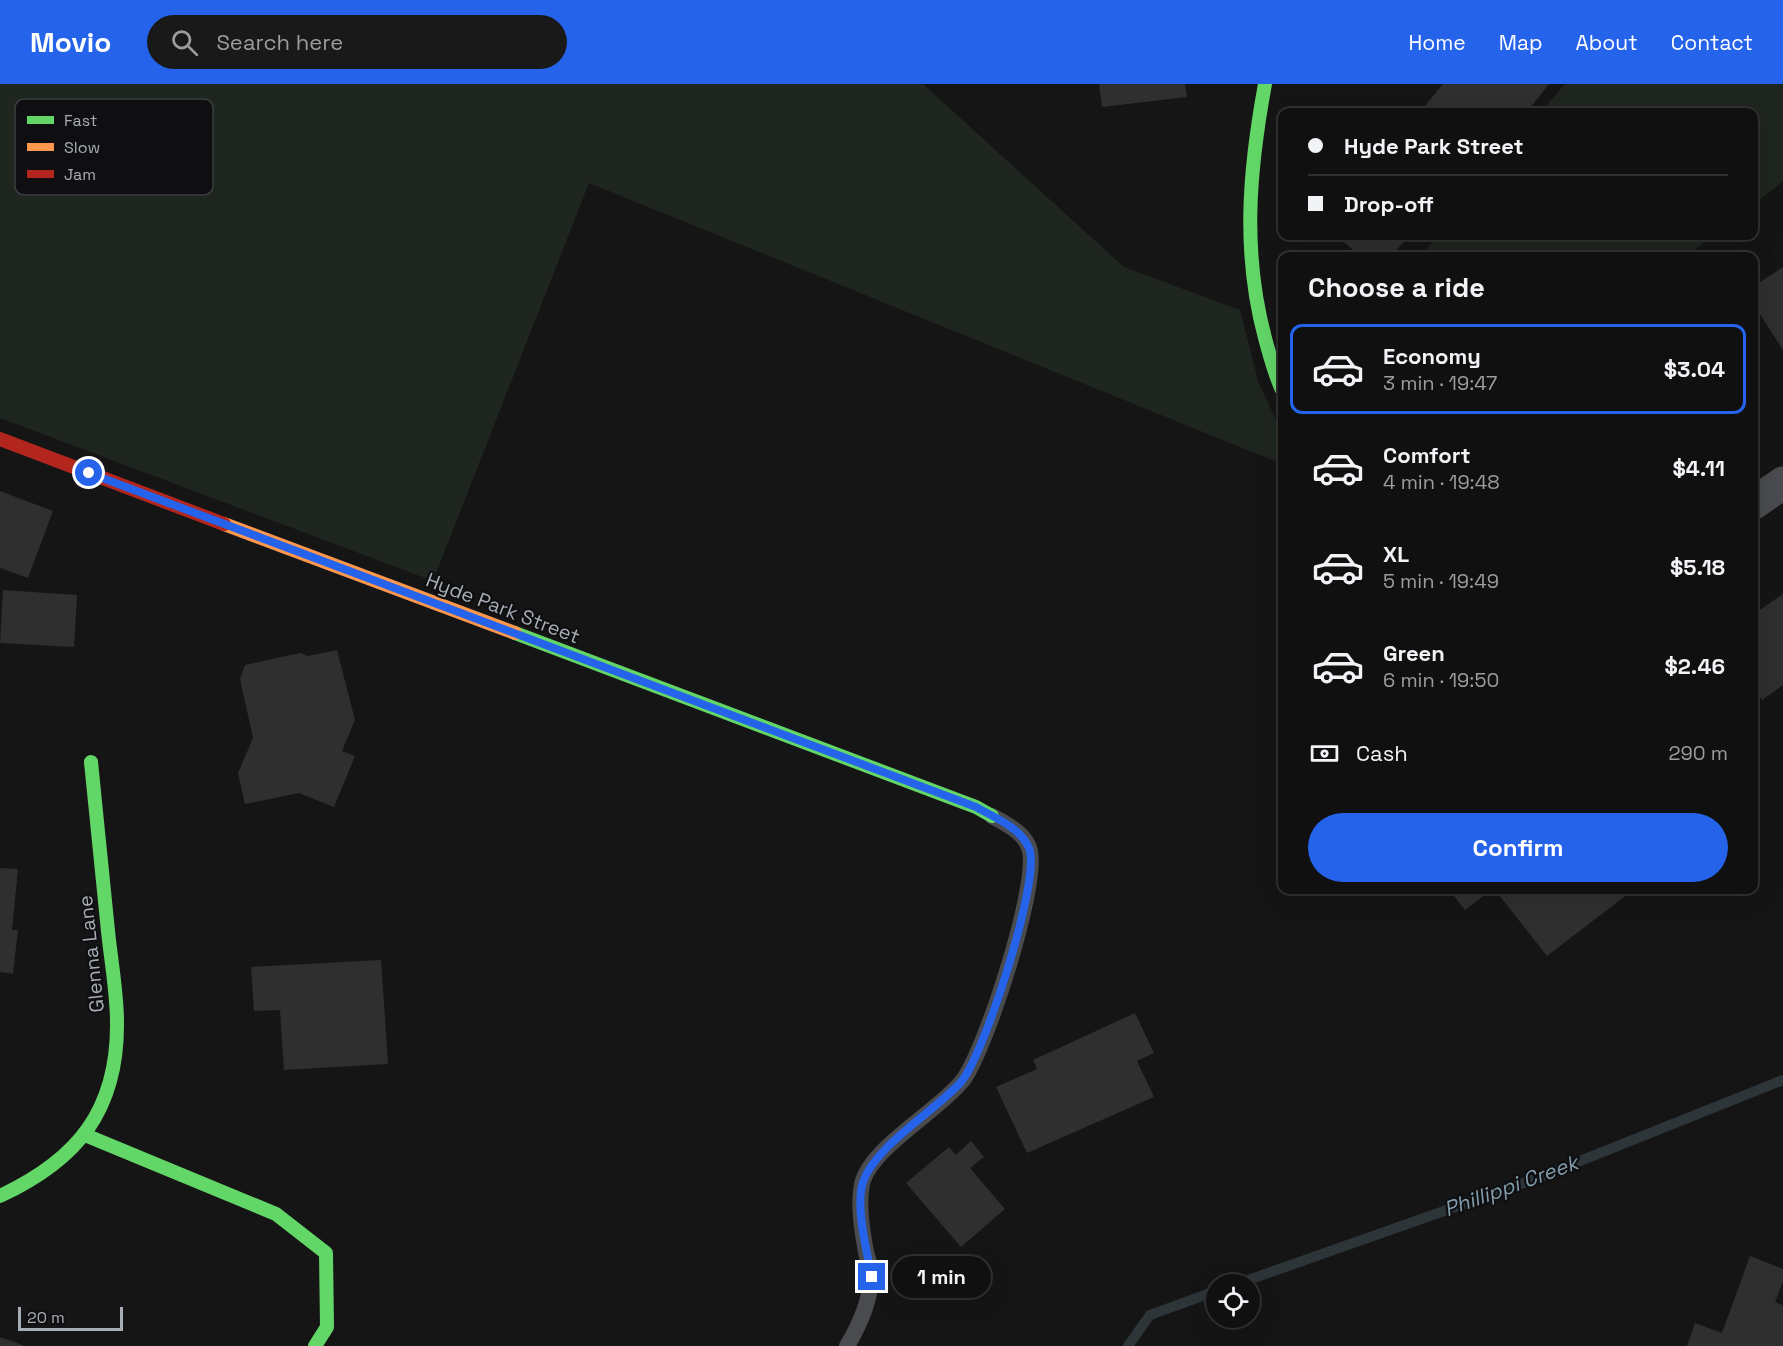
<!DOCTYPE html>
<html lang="en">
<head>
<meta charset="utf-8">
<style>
	body { margin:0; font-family:"Space Grotesk",sans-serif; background:#191919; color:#f1f3f6; height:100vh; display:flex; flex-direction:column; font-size:22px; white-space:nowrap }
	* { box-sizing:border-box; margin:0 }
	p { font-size:20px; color:#9c9d9f }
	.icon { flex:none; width:33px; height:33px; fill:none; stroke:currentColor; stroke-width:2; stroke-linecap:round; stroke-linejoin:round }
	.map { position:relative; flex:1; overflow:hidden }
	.side { position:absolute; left:1278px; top:168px; width:480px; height:642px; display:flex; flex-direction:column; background:#101010; border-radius:12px; box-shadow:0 6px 24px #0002,0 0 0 2px #303030 }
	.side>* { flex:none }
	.banner { position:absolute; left:1278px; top:24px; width:480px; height:132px; border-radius:12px; box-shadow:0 6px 24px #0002,0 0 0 2px #303030; display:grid; align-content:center; height:132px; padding:0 30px; background:#101010 }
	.buttons { position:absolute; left:1206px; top:1190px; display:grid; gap:12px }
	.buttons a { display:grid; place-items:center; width:54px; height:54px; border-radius:50%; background:#101010; box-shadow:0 6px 24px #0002,0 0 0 2px #303030; font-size:30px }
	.scale { position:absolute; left:18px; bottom:15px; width:105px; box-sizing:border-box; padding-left:6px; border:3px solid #a7adb4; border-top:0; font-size:16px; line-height:21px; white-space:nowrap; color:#a7adb4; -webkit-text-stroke:4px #0f0f11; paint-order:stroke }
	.end { position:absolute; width:27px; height:27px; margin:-14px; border:8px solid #2563eb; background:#fff; box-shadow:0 0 0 3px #fff }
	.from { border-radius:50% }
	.bubble { position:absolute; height:42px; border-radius:21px; background:#101010; box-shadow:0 6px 24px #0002,0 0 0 2px #303030; font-size:20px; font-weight:600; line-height:42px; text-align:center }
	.banner b { display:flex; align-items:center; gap:21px; height:57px; font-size:22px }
	.banner b+b { border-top:2px solid #303030 }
	.banner i { width:15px; height:15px; background:#f1f3f6 }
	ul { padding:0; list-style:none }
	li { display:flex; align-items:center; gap:18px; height:90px; margin:0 12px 9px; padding:0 18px; border:3px solid transparent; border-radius:12px }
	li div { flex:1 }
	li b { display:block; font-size:22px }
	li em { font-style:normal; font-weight:600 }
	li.active { border-color:#2563eb }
	li>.icon { width:54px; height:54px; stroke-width:1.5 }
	h2 { padding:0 30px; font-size:27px; line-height:72px }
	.pay { display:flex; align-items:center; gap:15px; height:66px; padding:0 30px; font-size:22px }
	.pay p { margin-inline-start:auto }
	.button { display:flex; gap:12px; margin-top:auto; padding:12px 30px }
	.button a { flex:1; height:69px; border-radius:36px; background:#2563eb; color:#fff; font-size:24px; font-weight:600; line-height:69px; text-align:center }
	header { display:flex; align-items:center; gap:36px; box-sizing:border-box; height:84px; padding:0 30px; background:#2563eb; color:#fff }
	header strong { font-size:28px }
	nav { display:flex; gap:33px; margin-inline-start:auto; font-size:21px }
	.search { width:420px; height:54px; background:#191919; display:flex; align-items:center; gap:15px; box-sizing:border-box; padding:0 21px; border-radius:33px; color:#9c9d9f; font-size:22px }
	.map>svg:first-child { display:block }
</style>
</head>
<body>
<header>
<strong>Movio</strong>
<div class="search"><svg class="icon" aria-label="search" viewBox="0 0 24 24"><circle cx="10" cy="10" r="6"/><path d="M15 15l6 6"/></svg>Search here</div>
<nav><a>Home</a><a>Map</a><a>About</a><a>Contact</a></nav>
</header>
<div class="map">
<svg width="1783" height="1262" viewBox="0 0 1783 1262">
	<rect width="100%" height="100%" fill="#151515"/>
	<g fill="#1f251f">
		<path d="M0,0H923L1124,183L1240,226L1259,300L1282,348V380L589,99L433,497L0,334Z"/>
		<path d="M1565,0H1783V97L1754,120V28H1541Z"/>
		<path d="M1438,152H1713L1686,172H1421Z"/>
	</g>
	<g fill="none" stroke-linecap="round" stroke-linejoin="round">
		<g stroke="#2d3539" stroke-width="10">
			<path d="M1237,1200L1535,1095L1783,996"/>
			<path d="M1128,1262L1150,1231L1216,1207"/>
		</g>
	</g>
	<g fill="#2f2f30">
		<path d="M1099,0H1185L1187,13L1102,23Z"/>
		<path d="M1443,0H1549L1527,28H1420Z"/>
		<path d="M1337,152H1410L1390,172H1360Z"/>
		<path d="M1783,183V266L1754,221V202Z"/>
		<path d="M0,407L53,427L28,494L0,484Z"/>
		<path d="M3,506L77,511L74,563L0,559Z"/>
		<path d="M1783,510V601L1762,616L1754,603V530Z"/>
		<path d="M337,566L355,636L342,667L355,672L334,723L299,709L245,720L238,689L253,654L240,595L245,581L300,569L308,572Z"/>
		<path d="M0,784L18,785L12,846H18L13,890L0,888Z"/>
		<path d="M1449,806H1491L1465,826Z"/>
		<path d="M1495,806H1633L1547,872Z"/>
		<path d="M381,876L388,980L284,986L280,926L254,927L251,883Z"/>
		<path d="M1135,929L1154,969L1137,977L1154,1013L1027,1069L996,1003L1037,985L1033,976Z"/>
		<path d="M971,1057L984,1073L970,1084L1005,1125L961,1163L906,1099L949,1063L956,1071Z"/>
		<path d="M1750,1172L1783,1185V1198L1775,1218L1783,1221V1262H1687L1695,1239L1722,1249Z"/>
		<path d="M0,1253L25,1262H0Z"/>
	</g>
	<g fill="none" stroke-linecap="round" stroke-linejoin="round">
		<path stroke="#494b4e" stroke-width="16" d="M847,1262C859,1242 870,1218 871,1194C872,1186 868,1176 866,1168C862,1146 858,1121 862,1100C870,1064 940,1026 963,996C986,965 1038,804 1030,767C1026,749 1006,740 992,732"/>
		<path stroke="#494b4e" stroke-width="33" d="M1754,419L1783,399"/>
		<g stroke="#63d668" stroke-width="14">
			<path d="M1265,0C1249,87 1242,168 1265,254C1270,272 1274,289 1282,306"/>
			<path d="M515,549L976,723L992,732"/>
			<path d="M85,1051L276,1130L326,1169L327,1243L315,1262"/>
			<path d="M0,1112C77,1076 118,1027 117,938C117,908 111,877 108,847C102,791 97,734 91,678"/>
		</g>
		<path stroke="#ff974d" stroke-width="14" d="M224,440L515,549"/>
		<path stroke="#b3261e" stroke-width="14" d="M0,355L224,440"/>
	</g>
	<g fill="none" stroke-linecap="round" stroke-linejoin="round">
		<path stroke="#2563eb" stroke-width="8" d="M89,389L976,723C995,734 1020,743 1029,764C1042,793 984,972 961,998C935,1027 875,1062 863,1098C855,1122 867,1169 872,1193"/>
	</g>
	<g text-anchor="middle" stroke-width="4.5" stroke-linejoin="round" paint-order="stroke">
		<g font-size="20" fill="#a7adb4" stroke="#0f0f11">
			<text transform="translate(503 524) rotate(21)" y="7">Hyde Park Street</text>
			<text transform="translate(91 870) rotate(-96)" y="7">Glenna Lane</text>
		</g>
		<g font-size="21" font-style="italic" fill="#829dac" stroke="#0f0f11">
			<text transform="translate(1511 1102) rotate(-20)" y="7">Phillippi Creek</text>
		</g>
	</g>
	<rect x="15" y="15" width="198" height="96" rx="9" fill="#0f0f11" stroke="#3d3e42" stroke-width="1.5"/>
	<rect x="27" y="32" width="27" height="8" fill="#63d668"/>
	<rect x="27" y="59" width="27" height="8" fill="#ff974d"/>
	<rect x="27" y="86" width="27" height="8" fill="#b3261e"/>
	<g font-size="16" fill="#a7adb4">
		<text x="64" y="42">Fast</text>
		<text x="64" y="69">Slow</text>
		<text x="64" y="96">Jam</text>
	</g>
</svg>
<div class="buttons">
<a><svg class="icon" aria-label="locate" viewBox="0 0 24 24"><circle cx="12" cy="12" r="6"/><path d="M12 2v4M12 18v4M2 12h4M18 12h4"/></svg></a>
</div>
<div class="scale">20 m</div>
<i class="end from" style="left:89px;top:389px"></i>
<i class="end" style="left:872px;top:1193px"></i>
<div class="bubble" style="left:892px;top:1172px;width:99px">1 min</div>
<div class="banner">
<b><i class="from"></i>Hyde Park Street</b>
<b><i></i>Drop-off</b>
</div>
<section class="side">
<h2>Choose a ride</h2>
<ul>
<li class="active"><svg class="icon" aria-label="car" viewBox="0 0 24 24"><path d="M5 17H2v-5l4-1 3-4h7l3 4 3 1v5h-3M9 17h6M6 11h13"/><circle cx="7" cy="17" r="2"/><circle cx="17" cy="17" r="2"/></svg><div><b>Economy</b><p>3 min · 19:47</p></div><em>$3.04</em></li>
<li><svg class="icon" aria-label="car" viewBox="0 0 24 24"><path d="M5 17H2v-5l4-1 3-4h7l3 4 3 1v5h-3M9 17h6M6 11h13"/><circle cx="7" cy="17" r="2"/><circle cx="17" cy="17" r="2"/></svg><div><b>Comfort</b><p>4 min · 19:48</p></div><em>$4.11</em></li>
<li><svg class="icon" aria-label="car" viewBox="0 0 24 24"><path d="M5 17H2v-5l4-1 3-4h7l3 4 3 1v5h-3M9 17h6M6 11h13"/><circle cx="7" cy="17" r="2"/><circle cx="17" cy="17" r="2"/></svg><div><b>XL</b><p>5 min · 19:49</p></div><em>$5.18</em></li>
<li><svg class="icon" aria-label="car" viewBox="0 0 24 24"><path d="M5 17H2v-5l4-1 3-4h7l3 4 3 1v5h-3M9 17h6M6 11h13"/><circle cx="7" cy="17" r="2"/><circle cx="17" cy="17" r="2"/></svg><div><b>Green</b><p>6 min · 19:50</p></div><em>$2.46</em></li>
</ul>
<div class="pay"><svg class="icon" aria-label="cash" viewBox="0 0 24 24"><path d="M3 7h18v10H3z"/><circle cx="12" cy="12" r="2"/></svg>Cash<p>290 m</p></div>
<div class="button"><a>Confirm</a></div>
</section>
</div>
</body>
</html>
